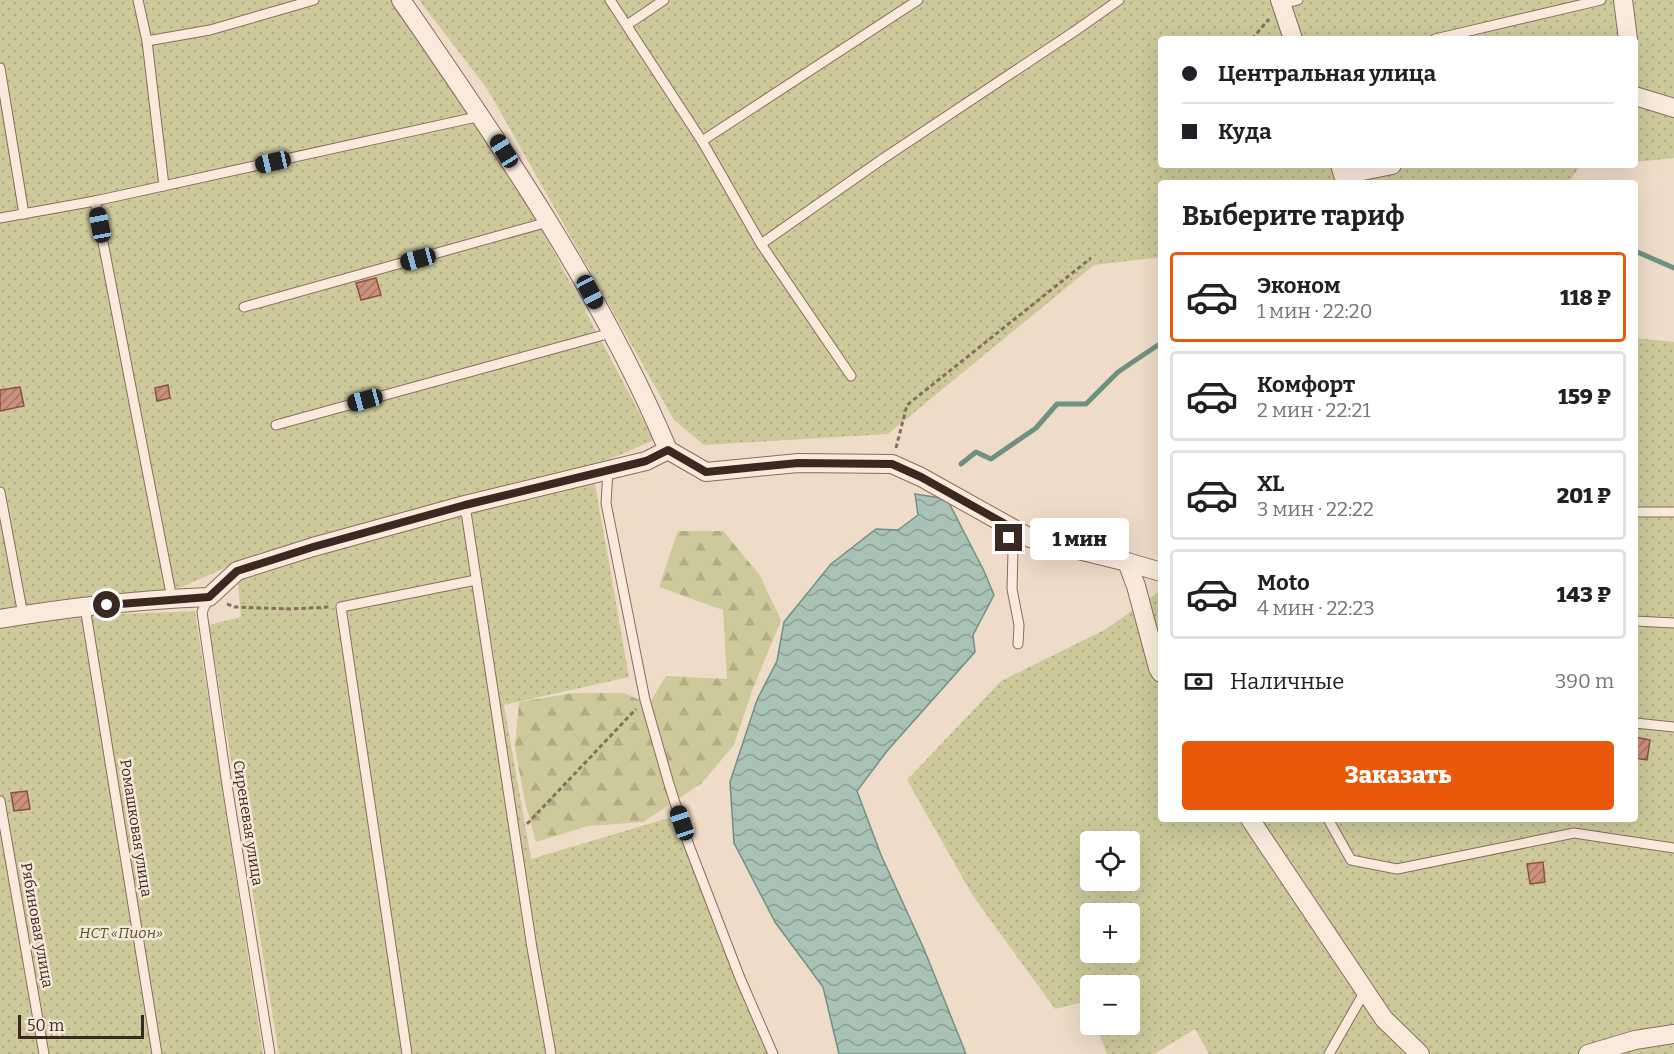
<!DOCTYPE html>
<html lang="ru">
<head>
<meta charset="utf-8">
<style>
	body { margin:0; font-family:Bitter,serif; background:#f6f6f6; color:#202124; height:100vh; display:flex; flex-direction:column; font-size:22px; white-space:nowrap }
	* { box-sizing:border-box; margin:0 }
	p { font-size:20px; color:#757577 }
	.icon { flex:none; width:33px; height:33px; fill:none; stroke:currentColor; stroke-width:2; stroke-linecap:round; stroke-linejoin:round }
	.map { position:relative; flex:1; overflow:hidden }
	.panel { position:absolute; left:1158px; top:180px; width:480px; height:642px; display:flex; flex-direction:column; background:#fff; border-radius:6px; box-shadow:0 6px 24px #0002 }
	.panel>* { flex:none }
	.banner { position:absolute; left:1158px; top:36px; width:480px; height:132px; border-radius:6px; box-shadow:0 6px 24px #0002; display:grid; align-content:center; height:132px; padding:0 24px; background:#fff }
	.controls { position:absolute; left:1080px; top:831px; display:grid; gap:12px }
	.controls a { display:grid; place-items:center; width:60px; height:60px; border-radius:6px; background:#fff; box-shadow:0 6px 24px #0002; font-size:30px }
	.scale { position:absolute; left:18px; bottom:15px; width:126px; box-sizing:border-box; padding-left:6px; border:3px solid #3b2820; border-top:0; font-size:16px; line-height:21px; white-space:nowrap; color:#3b2820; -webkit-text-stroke:4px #f6e7d8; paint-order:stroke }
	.end { position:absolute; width:27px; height:27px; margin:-14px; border:8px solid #3b2820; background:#fff; box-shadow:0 0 0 3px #fff }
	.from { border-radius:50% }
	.bubble { position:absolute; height:42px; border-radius:6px; background:#fff; box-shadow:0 6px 24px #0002; font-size:20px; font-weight:800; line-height:42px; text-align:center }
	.car { position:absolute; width:18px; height:36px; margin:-18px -9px; border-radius:8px; box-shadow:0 0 4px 2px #0007; background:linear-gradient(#222 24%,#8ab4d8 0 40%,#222 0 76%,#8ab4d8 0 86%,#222 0) }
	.banner b { display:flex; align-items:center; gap:21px; height:57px; font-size:22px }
	.banner b+b { border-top:2px solid #e0e0e0 }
	.banner i { width:15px; height:15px; background:#202124 }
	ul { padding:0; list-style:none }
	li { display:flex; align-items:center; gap:18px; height:90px; margin:0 12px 9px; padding:0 12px; border:3px solid #e0e0e0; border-radius:6px }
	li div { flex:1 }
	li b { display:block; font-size:22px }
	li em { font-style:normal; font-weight:800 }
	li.active { border-color:#ea580c }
	li>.icon { width:54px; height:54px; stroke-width:1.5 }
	h2 { padding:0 24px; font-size:27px; line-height:72px }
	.pay { display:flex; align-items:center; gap:15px; height:66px; padding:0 24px; font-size:22px }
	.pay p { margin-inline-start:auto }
	.action { display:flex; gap:12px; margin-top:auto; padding:12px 24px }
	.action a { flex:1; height:69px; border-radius:6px; background:#ea580c; color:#fff; font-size:24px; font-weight:800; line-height:69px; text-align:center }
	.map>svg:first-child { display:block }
</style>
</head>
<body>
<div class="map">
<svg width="1674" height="1054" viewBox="0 0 1674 1054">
	<defs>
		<pattern id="forest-firs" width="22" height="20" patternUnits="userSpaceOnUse" patternTransform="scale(1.5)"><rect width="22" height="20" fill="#cdc99b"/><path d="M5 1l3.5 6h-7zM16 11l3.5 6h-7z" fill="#b1ad85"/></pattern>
		<pattern id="park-dots" width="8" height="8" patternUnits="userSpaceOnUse" patternTransform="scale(1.5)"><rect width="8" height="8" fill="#cdc99b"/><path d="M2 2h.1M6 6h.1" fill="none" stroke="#b1ad85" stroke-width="1.8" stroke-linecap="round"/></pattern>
		<pattern id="water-waves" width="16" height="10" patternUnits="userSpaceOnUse" patternTransform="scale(1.5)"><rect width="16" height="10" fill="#a9c2b6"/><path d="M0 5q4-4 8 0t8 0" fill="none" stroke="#8b9e94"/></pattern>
		<pattern id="building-hatch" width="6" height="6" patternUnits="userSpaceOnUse" patternTransform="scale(1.5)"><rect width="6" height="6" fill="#cc907e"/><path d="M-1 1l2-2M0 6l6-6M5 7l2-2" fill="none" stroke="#a77667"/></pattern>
	</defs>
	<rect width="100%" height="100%" fill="#eedcc8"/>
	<path fill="url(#forest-firs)" d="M678,531H723L759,574L781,620L752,691L734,745L702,783L643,822L588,826L536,842L525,802L515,748L519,702L573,693H624L649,704L666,676L727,679L723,610L659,587Z"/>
	<g fill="url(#park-dots)" fill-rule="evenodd">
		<path d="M0,0H393L480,113L654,440L592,467L629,677L504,705L531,859L675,816L767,1054H279L209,625L241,617L236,563L182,587L0,613Z"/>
		<path d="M419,0H1674V158L1635,162V39H1161V165H1607L1579,168L1568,183H1161V257L1094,265L888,434L704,445L674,420L488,90Z"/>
		<path d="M1635,338L1674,342V1054H1209L1195,1029L1154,1054H1107L1096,1025L1130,1024V986H1090V1011L1087,1001L1055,1009L973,896L907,780L1001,681L1106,629L1161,590V819H1635ZM1090,842H1130V880H1090ZM1090,914H1130V952H1090Z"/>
		<path d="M195,611L263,1054H0V629L73,616Z"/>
	</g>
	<path fill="url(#water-waves)" stroke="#6f9182" stroke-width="1.5" d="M915,494L947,499L984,571L994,595L973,635L975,652L887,751L857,791L881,855L924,949L966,1054H839L823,987L775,922L734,843L730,782L757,700L777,661L784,622L831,564L876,529L898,530L918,515Z"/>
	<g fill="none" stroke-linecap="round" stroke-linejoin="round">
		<g stroke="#6f9182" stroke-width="5">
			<path d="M1635,251L1674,268"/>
			<path d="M961,464L976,452L991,459L1036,428L1057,404H1086L1118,372L1161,343"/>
		</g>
	</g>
	<g fill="url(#building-hatch)" stroke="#895143" stroke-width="1.5">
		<path d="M376,278L381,295L361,300L356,283Z"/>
		<path d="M168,385L170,398L157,401L155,388Z"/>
		<path d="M20,387L24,406L0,411V390Z"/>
		<path d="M1635,737L1650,740L1647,760L1635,758Z"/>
		<path d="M27,791L30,809L14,811L11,793Z"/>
		<path d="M1543,862L1545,882L1530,884L1527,864Z"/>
	</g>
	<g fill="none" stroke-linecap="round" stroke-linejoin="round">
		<defs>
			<g id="lane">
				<path d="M138,0L147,41L164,186"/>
				<path d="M610,0L702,141L761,244L851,376"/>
				<path d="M1282,4L1298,0"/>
				<path d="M627,25L664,0"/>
				<path d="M1435,39L1601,0"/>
				<path d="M147,41L210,30L314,0"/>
				<path d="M0,68L24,214"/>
				<path d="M702,141L918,0"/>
				<path d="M95,201L172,599"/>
				<path d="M0,218L95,201L481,116"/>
				<path d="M761,244L884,158L1075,31L1119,0"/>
				<path d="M244,307L548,222"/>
				<path d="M276,425L611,333"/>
				<path d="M608,471L606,503L645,700L669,784L688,843L740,978L773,1054"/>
				<path d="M0,492L23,615"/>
				<path d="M465,505L532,948L551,1054"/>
				<path d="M1635,512H1674"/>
				<path d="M1005,526L1013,551L1012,589L1019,625L1018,644"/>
				<path d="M209,597L202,612L227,785L270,1054"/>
				<path d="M85,607L157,1054"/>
				<path d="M1635,621L1674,623"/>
				<path d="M1635,723L1674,727"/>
				<path d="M0,801L44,1054"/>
				<path d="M1328,819L1351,860L1397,869L1574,833L1674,848"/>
				<path d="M407,1054L341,607L476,580"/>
				<path d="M1329,1054L1365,991"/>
			</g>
			<g id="street">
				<path d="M1280,0L1293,39"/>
				<path d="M1623,0L1628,39"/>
				<path d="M1635,96L1674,108"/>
				<path d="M1340,165L1343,175L1392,165"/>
				<path d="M668,450L706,472L798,463L892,464L921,477L1030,538L1127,562L1161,572"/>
				<path d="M1127,562L1136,586L1158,668L1161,673"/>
				<path d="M0,619C69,607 139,600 209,597L237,571L313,547L465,505L646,461L668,450C600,289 500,143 401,0"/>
				<path d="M1250,819L1384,1019L1420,1054"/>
				<path d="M1588,1054L1635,1040L1674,1034"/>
			</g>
		</defs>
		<use href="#lane" stroke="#8a6c5d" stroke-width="11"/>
		<use href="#street" stroke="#8a6c5d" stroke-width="20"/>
		<g stroke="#8a6c5d" stroke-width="3" stroke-dasharray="4.5 3" stroke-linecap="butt">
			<path d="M1252,39L1269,19"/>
			<path d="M896,448L907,405L1091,258"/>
			<path d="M227,604L235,607L291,609L330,607"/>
			<path d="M527,824L636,709"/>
		</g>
		<use href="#lane" stroke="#f9eadb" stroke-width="9"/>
		<use href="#street" stroke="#f9eadb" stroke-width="18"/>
	</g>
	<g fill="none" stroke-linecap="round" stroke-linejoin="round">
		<path stroke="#3b2820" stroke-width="8" d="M107,605L209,597L237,571L313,547L465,505L646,461L668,450L706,472L798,463L892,464L921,477L1005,524L1009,538"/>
	</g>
	<g text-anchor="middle" stroke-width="5" stroke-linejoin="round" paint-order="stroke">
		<g font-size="15" fill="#3b2820" stroke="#f6e7d8">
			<text transform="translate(248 823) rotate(81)" y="5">Сиреневая улица</text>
			<text transform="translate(136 828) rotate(81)" y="5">Ромашковая улица</text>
			<text transform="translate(37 925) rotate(80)" y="5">Рябиновая улица</text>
		</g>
		<g font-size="15" font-style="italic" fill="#545727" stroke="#f6e7d8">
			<text x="121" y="938">НСТ «Пион»</text>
		</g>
	</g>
</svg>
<div class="controls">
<a><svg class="icon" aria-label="locate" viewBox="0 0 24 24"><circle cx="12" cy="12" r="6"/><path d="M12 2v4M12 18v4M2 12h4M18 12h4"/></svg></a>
<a>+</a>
<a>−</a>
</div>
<div class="scale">50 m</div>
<i class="end from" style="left:107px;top:605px"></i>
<i class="end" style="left:1009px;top:538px"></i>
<div class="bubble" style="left:1030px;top:518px;width:99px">1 мин</div>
<i class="car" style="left:504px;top:151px;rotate:328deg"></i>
<i class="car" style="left:273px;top:162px;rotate:257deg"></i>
<i class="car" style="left:100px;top:225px;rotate:349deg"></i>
<i class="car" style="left:418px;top:259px;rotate:255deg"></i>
<i class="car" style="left:590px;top:292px;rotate:152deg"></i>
<i class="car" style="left:365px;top:400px;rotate:255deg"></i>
<i class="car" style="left:682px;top:823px;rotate:341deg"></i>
<div class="banner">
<b><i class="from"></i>Центральная улица</b>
<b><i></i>Куда</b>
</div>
<section class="panel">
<h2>Выберите тариф</h2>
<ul>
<li class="active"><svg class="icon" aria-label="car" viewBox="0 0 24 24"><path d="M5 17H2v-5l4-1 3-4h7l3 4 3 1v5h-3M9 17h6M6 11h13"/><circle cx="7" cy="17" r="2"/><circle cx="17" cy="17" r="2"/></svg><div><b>Эконом</b><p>1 мин · 22:20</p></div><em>118 ₽</em></li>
<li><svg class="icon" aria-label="car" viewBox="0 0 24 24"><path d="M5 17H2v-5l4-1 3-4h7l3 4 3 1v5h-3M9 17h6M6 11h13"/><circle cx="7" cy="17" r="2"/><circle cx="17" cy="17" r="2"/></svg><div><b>Комфорт</b><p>2 мин · 22:21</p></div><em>159 ₽</em></li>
<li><svg class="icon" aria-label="car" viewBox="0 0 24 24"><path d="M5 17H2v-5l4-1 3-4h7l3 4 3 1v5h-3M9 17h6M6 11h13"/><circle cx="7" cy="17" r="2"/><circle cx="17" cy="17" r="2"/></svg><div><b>XL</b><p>3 мин · 22:22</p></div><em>201 ₽</em></li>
<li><svg class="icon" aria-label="car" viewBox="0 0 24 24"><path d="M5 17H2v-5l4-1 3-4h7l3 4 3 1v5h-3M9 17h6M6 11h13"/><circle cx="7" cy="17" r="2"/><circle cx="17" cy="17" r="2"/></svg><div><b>Moto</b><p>4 мин · 22:23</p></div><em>143 ₽</em></li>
</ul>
<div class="pay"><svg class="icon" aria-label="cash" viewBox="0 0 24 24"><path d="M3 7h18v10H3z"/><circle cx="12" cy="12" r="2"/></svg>Наличные<p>390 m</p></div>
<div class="action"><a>Заказать</a></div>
</section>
</div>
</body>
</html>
